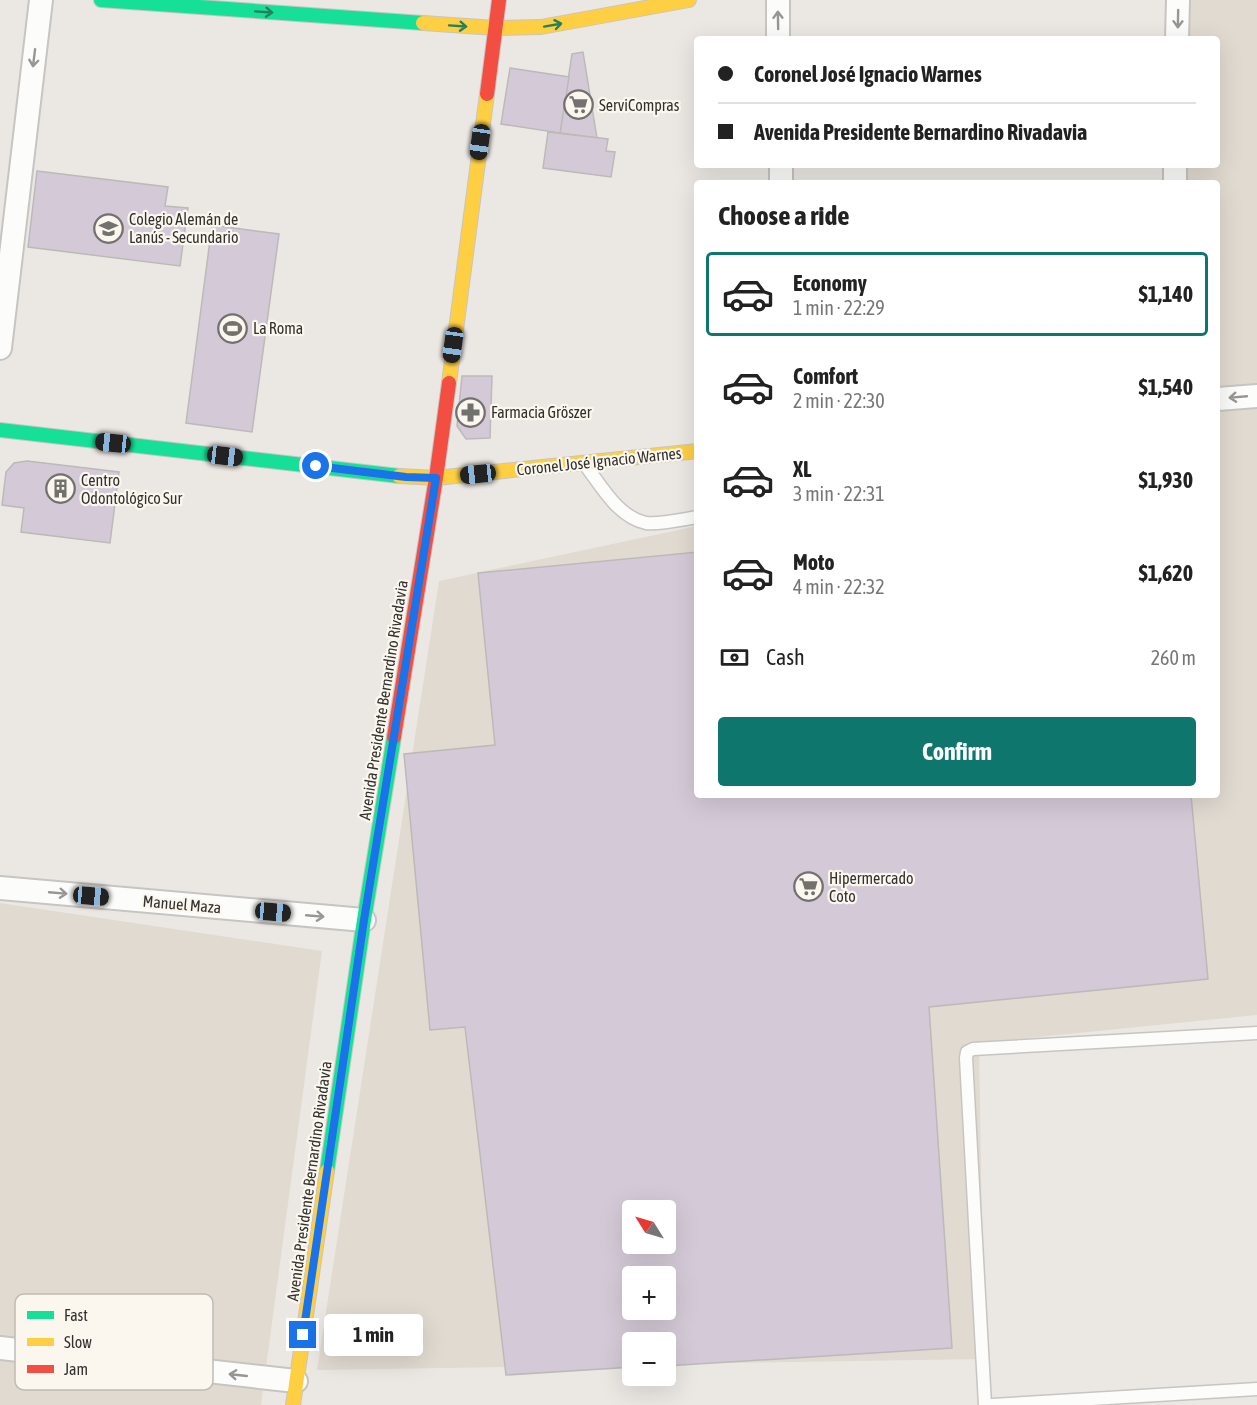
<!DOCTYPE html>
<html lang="en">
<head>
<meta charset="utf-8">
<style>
	body { margin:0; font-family:"Asap Condensed",sans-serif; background:#f2f2f2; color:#222; height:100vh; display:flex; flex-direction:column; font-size:22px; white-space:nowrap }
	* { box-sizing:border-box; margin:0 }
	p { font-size:20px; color:#767676 }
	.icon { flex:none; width:33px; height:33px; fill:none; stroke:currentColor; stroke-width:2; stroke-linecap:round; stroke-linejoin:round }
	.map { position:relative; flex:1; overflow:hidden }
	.sheet { position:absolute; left:694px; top:180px; width:526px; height:618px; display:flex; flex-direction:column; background:#fff; border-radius:6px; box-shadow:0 6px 24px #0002 }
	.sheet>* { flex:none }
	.hud { position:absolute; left:694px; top:36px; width:526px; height:132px; border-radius:6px; box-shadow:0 6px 24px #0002; display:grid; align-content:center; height:132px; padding:0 24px; background:#fff }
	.needle { width:39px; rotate:307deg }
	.buttons { position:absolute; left:622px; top:1200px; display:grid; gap:12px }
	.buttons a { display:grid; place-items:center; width:54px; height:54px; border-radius:6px; background:#fff; box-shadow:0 6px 24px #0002; font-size:30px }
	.end { position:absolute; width:27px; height:27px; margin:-14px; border:8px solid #1a73e8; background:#fff; box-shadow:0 0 0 3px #fff }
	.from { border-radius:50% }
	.bubble { position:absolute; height:42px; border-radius:6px; background:#fff; box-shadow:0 6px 24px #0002; font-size:20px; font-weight:700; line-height:42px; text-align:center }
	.car { position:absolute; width:18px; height:36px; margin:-18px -9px; border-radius:8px; box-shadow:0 0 4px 2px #0007; background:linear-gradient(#222 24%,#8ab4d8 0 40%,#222 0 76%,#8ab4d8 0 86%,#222 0) }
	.hud b { display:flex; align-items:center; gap:21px; height:57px; font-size:22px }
	.hud b+b { border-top:2px solid #e0e0e0 }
	.hud i { width:15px; height:15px; background:#222 }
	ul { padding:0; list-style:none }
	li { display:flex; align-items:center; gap:18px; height:84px; margin:0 12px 9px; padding:0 12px; border:3px solid transparent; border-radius:6px }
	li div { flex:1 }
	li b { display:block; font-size:22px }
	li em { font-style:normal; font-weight:700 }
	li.active { border-color:#0f766e }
	li>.icon { width:54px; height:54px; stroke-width:1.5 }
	h2 { padding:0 24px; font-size:27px; line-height:72px }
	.pay { display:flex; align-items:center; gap:15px; height:66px; padding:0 24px; font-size:22px }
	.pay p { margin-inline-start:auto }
	.button { display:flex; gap:12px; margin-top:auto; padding:12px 24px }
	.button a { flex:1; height:69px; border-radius:6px; background:#0f766e; color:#fff; font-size:24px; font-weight:700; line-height:69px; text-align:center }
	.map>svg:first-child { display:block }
</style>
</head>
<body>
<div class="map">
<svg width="1257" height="1405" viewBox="0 0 1257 1405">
	<rect width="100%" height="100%" fill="#ebe8e4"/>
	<g fill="#e1dad1" fill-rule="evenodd">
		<path d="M1186,0H1257V1015L979,1043L984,1359L666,1364V1342H633V1365L317,1370L439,581L697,526L698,795H1218V183H1180L1181,165H1218V39H1185ZM633,1210H666V1244H633ZM633,1276H666V1310H633Z"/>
		<path d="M0,903L322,951L261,1405H0Z"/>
	</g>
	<g fill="#d4cad7" stroke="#bcb9b9" stroke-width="1.5" fill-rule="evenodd">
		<path d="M583,52L597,138L560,133L572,54Z"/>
		<path d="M510,68L569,77L560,133L501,124Z"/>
		<path d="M548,132L608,139L606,151L615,152L611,177L543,168Z"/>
		<path d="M37,171L168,187L165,206L188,208L180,266L28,247Z"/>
		<path d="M212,225L279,234L252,432L186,423Z"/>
		<path d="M462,376H492L490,438L466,439L457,426Z"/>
		<path d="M27,461L119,472L110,543L21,532L24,508L2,505L6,472L14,463Z"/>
		<path d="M698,552V795H1191L1208,979L929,1007L952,1348L666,1366V1342H633V1367L506,1375L465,1027L430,1030L404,754L495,745L478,573ZM633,1210H666V1244H633ZM633,1276H666V1310H633Z"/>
	</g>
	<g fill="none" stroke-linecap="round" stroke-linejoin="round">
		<defs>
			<g id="lane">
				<path d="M586,466C602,487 618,517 646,523C659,525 684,519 698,517"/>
				<path d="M985,1405L966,1058L967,1052L973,1049L1257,1033"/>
				<path d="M992,1405L1257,1389"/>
			</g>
			<g id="street">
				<path d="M778,0V39"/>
				<path d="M1177,39L1178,0"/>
				<path d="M781,165V183"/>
				<path d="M1175,183V165"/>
				<path d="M0,348L41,0"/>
				<path d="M1218,399L1257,396"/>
				<path d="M0,888L364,920"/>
				<path d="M0,1348L296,1381"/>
			</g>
			<g id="fast">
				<path d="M101,0L423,23"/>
				<path d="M0,430L399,476"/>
				<path d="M327,1171L364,920L394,737"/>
			</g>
			<g id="slow">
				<path d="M423,23L495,28L541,27L689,0"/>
				<path d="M449,383L487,94"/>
				<path d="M399,476L436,478L698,451"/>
				<path d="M293,1405L327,1171"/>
			</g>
			<g id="jam">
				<path d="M487,94L499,0"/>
				<path d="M394,737L436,478L449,383"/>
			</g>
		</defs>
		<use href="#lane" stroke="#c7c5c2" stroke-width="15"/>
		<use href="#street" stroke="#c7c5c2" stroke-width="26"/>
		<use href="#fast" stroke="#c7c5c2" stroke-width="16"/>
		<use href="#slow" stroke="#c7c5c2" stroke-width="16"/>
		<use href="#jam" stroke="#c7c5c2" stroke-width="16"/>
		<use href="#lane" stroke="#fcfcfb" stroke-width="12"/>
		<use href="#street" stroke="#fcfcfb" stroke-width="22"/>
		<use href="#fast" stroke="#16e098" stroke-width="14"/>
		<use href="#slow" stroke="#ffcf43" stroke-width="14"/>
		<use href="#jam" stroke="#f24e42" stroke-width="14"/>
	</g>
	<defs><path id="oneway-shaft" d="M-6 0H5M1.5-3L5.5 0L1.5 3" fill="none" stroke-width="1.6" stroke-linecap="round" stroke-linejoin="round" transform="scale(1.5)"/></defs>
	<g stroke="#25805e">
		<use href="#oneway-shaft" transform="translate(264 12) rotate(4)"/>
		<use href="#oneway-shaft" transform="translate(553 25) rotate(-10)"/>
		<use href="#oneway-shaft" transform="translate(458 26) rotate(4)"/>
	</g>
	<g stroke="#979694">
		<use href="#oneway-shaft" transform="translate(1178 19) rotate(91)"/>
		<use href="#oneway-shaft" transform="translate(778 20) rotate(-91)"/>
		<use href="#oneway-shaft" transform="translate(34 58) rotate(97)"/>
		<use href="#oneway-shaft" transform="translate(1238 397) rotate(175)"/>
		<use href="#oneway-shaft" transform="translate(58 893) rotate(5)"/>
		<use href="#oneway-shaft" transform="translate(315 916) rotate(5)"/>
		<use href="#oneway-shaft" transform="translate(238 1375) rotate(-174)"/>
	</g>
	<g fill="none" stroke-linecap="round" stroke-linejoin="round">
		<path stroke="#1a73e8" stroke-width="8" d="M303,1335L364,920L436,478L406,477L316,466"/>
	</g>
	<defs>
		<symbol id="supermarket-ring" viewBox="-11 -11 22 22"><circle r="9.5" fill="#fbf7ef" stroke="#73716e" stroke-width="1.5"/><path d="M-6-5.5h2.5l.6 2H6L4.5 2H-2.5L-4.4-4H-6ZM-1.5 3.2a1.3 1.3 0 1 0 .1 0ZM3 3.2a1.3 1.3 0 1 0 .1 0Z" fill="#73716e"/></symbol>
		<symbol id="school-ring" viewBox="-11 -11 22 22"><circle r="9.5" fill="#fbf7ef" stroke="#73716e" stroke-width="1.5"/><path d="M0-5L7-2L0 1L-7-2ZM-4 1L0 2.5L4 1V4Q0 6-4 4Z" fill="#73716e"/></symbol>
		<symbol id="stadium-ring" viewBox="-11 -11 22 22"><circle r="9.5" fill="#fbf7ef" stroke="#73716e" stroke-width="1.5"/><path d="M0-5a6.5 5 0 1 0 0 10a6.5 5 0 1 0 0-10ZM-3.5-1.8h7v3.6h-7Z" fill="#73716e"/></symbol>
		<symbol id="pharmacy-ring" viewBox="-11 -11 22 22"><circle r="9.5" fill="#fbf7ef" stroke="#73716e" stroke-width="1.5"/><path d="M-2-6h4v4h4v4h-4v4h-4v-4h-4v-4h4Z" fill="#73716e"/></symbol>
		<symbol id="building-ring" viewBox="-11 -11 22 22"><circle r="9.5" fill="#fbf7ef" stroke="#73716e" stroke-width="1.5"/><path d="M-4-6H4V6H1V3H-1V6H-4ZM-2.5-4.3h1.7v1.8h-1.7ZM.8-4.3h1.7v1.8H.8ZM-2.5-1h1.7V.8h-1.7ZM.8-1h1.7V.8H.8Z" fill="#73716e"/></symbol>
	</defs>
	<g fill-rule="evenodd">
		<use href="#supermarket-ring" x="562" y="88" width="33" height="33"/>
		<use href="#school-ring" x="92" y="212" width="33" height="33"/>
		<use href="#stadium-ring" x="216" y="312" width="33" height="33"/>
		<use href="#pharmacy-ring" x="454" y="396" width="33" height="33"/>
		<use href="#building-ring" x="44" y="472" width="33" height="33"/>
		<use href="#supermarket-ring" x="792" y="870" width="33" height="33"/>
	</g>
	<g text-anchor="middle" stroke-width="4.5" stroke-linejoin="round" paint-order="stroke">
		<g font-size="16" fill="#32312e" stroke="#fbf7ef" text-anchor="start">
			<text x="599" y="111">ServiCompras</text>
			<text x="129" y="225">Colegio Alemán de<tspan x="129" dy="18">Lanús - Secundario</tspan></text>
			<text x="253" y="334">La Roma</text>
			<text x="491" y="418">Farmacia Gröszer</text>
			<text x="81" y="486">Centro<tspan x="81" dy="18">Odontológico Sur</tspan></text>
			<text x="829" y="884">Hipermercado<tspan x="829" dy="18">Coto</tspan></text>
		</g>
		<g font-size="16" fill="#32312e" stroke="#fbf7ef">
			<text transform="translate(599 461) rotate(-6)" y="6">Coronel José Ignacio Warnes</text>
			<text transform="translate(383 700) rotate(-81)" y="6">Avenida Presidente Bernardino Rivadavia</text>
			<text transform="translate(182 904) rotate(5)" y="6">Manuel Maza</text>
			<text transform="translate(309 1181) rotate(-82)" y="6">Avenida Presidente Bernardino Rivadavia</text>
		</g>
	</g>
	<rect x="15" y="1294" width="198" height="96" rx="9" fill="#fbf7ef" stroke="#bfbcb5" stroke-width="1.5"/>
	<rect x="27" y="1311" width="27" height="8" fill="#16e098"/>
	<rect x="27" y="1338" width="27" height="8" fill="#ffcf43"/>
	<rect x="27" y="1365" width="27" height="8" fill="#f24e42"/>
	<g font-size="16" fill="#32312e">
		<text x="64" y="1321">Fast</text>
		<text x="64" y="1348">Slow</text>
		<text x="64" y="1375">Jam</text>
	</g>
</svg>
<div class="buttons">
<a><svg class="needle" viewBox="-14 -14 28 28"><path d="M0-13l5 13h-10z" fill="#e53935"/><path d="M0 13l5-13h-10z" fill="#767676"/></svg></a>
<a>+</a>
<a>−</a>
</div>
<i class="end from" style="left:316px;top:466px"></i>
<i class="end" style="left:303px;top:1335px"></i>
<div class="bubble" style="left:324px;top:1314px;width:99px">1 min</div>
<i class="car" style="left:480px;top:142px;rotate:188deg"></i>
<i class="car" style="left:453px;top:345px;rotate:188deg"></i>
<i class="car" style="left:113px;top:443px;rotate:276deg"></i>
<i class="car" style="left:225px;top:456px;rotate:97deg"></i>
<i class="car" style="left:478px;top:474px;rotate:264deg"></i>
<i class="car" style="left:91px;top:896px;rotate:95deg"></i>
<i class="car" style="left:273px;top:912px;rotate:95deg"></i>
<div class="hud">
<b><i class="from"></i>Coronel José Ignacio Warnes</b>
<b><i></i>Avenida Presidente Bernardino Rivadavia</b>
</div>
<section class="sheet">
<h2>Choose a ride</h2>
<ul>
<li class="active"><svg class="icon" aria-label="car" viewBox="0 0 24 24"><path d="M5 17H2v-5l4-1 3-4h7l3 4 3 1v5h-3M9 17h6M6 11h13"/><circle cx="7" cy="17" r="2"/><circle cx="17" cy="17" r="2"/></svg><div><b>Economy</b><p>1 min · 22:29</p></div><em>$1,140</em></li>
<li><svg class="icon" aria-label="car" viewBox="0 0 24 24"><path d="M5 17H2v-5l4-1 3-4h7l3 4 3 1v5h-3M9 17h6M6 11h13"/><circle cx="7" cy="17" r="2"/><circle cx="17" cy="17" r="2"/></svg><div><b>Comfort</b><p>2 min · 22:30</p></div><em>$1,540</em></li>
<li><svg class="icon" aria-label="car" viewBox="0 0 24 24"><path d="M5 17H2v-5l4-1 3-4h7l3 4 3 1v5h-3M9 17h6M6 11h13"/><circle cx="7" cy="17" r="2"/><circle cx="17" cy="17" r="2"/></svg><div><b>XL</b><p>3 min · 22:31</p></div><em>$1,930</em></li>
<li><svg class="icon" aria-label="car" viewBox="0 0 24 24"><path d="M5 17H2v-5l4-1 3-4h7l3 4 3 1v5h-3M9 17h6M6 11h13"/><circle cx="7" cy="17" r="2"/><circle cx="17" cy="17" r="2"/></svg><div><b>Moto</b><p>4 min · 22:32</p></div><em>$1,620</em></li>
</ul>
<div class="pay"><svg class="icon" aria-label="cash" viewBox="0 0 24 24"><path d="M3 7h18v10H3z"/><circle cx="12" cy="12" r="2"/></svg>Cash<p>260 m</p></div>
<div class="button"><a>Confirm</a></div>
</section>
</div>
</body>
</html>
